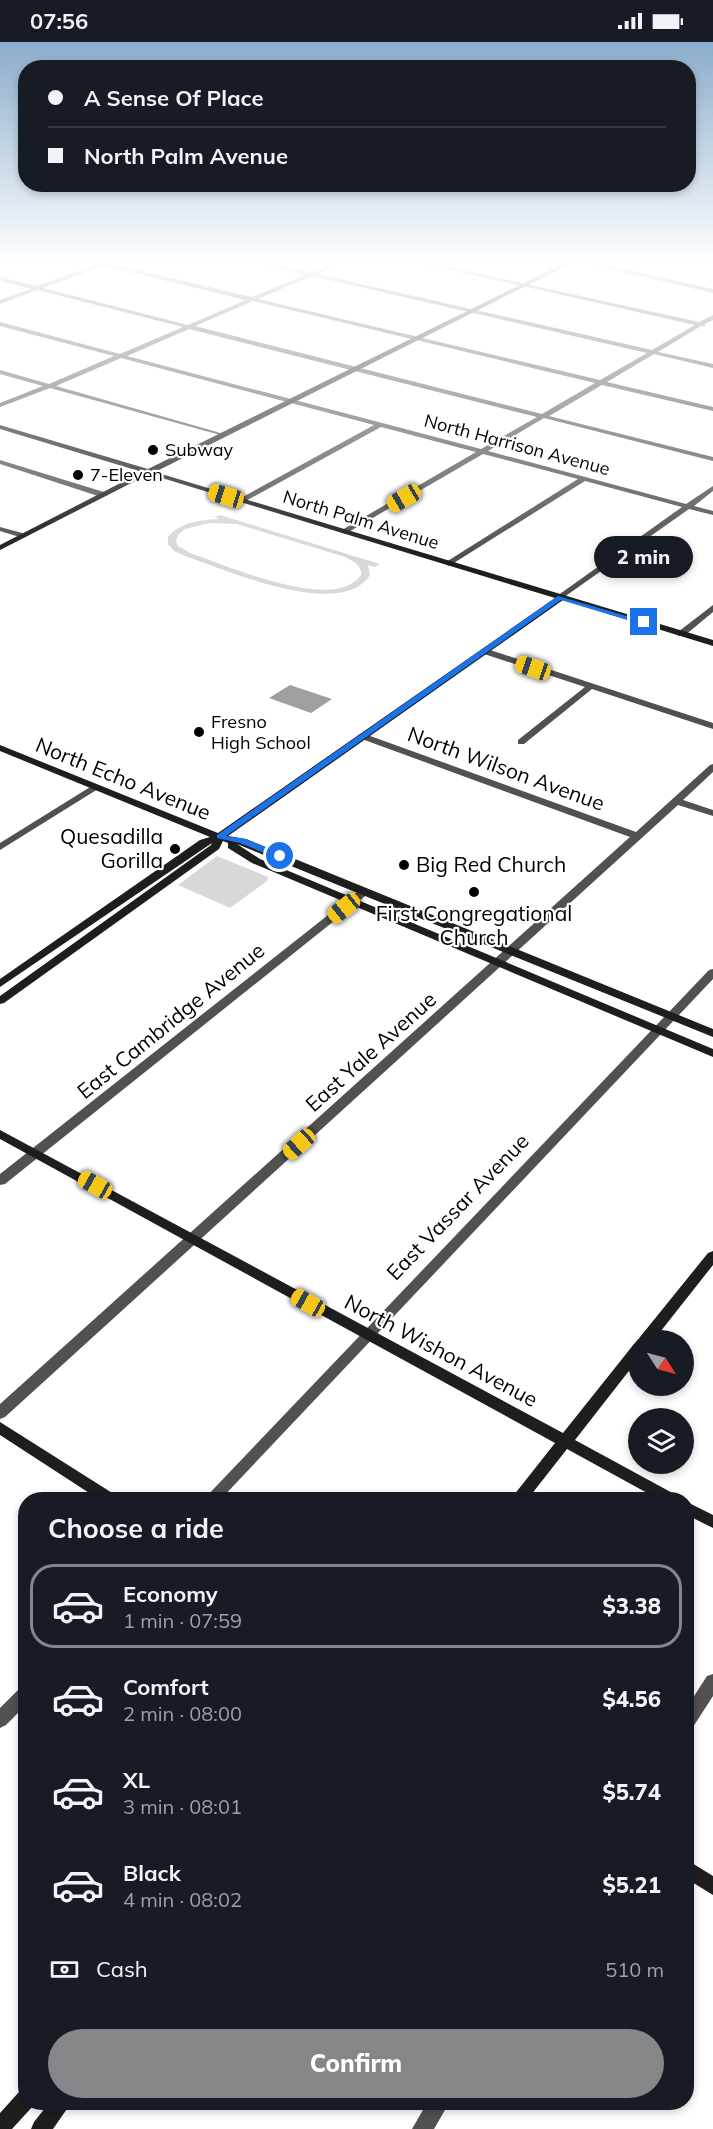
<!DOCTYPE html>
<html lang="en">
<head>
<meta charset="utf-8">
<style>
	body { margin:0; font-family:Mulish,sans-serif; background:#242831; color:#f1f3f6; height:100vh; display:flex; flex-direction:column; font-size:22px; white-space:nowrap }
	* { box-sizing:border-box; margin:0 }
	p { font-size:20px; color:#9ea1a6 }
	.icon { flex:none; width:33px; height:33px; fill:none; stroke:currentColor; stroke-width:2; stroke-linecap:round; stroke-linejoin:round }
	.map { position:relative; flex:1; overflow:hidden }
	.drawer { position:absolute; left:18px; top:1450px; width:676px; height:618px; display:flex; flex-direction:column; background:#171b24; border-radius:24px; box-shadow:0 3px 9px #0003 }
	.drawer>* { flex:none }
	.banner { position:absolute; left:18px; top:18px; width:678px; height:132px; border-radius:24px; box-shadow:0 3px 9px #0003; display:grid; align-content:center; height:132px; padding:0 30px; background:#171b24 }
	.needle { width:39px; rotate:126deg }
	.fabs { position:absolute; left:628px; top:1288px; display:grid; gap:12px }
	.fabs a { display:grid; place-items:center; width:66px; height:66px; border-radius:50%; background:#171b24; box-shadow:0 3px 9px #0003; font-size:30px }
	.end { position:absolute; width:27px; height:27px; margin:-14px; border:8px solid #1a73e8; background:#fff; box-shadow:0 0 0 3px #fff }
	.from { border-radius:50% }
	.bubble { position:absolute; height:42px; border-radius:21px; background:#171b24; box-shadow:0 3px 9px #0003; font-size:20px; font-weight:800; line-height:42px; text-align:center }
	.car { position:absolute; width:18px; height:36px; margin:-18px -9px; border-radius:8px; box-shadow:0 0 4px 2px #0007; background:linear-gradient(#f5c518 24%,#345 0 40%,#f5c518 0 76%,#345 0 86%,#f5c518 0) }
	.banner b { display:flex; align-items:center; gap:21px; height:57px; font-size:22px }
	.banner b+b { border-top:2px solid #363941 }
	.banner i { width:15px; height:15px; background:#f1f3f6 }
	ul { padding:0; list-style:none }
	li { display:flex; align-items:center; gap:18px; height:84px; margin:0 12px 9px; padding:0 18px; border:3px solid transparent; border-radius:24px }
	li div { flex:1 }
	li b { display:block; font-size:22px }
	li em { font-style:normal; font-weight:800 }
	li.current { border-color:#858687 }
	li>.icon { width:54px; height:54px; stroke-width:1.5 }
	h2 { padding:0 30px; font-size:27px; line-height:72px }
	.pay { display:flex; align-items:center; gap:15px; height:66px; padding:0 30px; font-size:22px }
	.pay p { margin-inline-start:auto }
	.primary-button { display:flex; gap:12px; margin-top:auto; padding:12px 30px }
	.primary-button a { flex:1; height:69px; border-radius:36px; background:#858687; color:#fff; font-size:24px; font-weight:800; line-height:69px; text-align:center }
	.status { display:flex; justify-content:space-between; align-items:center; height:42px; padding:0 30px; background:#171b24; direction:ltr }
	.status svg { height:16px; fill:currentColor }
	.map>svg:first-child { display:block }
</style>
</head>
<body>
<div class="status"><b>07:56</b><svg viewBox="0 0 49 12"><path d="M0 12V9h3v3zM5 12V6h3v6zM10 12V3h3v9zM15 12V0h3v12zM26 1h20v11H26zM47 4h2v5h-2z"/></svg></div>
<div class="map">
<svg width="713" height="2087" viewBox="0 0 713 2087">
	<rect width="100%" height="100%" fill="#fff"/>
	<g fill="#d8d8d8" fill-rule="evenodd">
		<path d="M220,473L380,522L375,525L368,523L370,533C341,579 224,527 185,514L174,509L168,502V495C180,480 201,478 219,477L215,475ZM210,481L237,482L345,515C353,519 362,523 361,533C335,572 226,523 190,511L178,504L176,499L178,493L185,487Z"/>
		<path d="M217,814L268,835L267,839L230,866L178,843Z"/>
	</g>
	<path fill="#9f9f9f" d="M290,643L332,657L311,671L269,656Z"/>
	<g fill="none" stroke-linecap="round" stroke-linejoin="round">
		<g fill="#515151" fill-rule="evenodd">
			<path d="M88,219H99L252,255L305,233L250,219C270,219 288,228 308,230C320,231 332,219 345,219L317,232L652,308L695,283L411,219H422L699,280L713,273V278L705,282V284H701L658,310L713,322V326L654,312L607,340L713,365V369L602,343L549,374L713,415V419L544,376L488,409L686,462L713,444V449L694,464L713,469V473L689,467L560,558L556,556L557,554L682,465L585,439L449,524L445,522L446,520L578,437L483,412L345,492L341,490L342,488L476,410L381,385L242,461L238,459L239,457L374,383L121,316L56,344L224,392V394L50,346L0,365V361L43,344L0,332V328L49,342L114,314L0,284V280L120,312L183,285L37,248L0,262V258L31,247L0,239V235L37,244L97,222ZM104,224L246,258L188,283L43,246ZM312,234L647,311L600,338L258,257ZM253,259L595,341L542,372L195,284ZM189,287L537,375L481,407L127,314Z"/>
			<path d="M575,219H586L713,247V251Z"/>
			<path d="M0,418L107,451L108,453L101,455L0,422Z"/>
			<path d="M0,485L26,492L27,494L23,496L0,489Z"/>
			<path d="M713,563V570L684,594H678V590Z"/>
			<path d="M484,606L713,681V687L592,647L524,702H518V698L585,645L481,611L480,609Z"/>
			<path d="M362,691L636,790L710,723L713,722V730L683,758L713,768V774L678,763L5,1375L0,1377V1362L630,795L359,696L357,694Z"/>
			<path d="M95,742L100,745L98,747L0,808V801Z"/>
			<path d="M365,846L370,849L369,851L5,1142L0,1143V1132L361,847Z"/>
			<path d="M713,927V937L220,1458H203L709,928Z"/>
			<path d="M713,1632V1654L693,1685L687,1688V1665L707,1634Z"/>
			<path d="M26,1644V1663L6,1683L0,1686V1666L20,1646Z"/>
			<path d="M427,2061H449L434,2087H412Z"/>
		</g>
		<g fill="#1e1e1e" fill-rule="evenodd">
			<path d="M568,219H576L155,430L713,598V604L563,558L228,794L246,797L713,987V995L237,802L260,817L713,1007V1015L252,821L228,806V801L223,799L219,807L4,961L0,962V954L211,803L212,801L0,945V937L200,798L210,795L0,709V703L218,791L555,556L149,432L0,508V503L142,430L0,387V383L148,427Z"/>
			<path d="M0,1088L563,1391L634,1302L639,1301L638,1299L640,1295L708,1211L713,1209V1223L653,1299H639V1316L575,1398L678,1454L681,1458H660L567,1407L527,1458H510L555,1401L0,1097Z"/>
			<path d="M0,1380L117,1454L120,1458H100L0,1393Z"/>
			<path d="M687,1460L713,1473V1486L687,1473Z"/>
			<path d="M687,1818L713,1834V1853L687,1837Z"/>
			<path d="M26,2047V2061H34L33,2064L12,2087H0V2071L19,2050Z"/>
			<path d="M49,2061H71L53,2087H31L34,2080Z"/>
		</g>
	</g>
	<linearGradient id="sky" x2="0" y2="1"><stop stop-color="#8baccb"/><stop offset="0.43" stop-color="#fff"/><stop offset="1" stop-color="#fff" stop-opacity="0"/></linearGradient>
	<rect width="713" height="511" fill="url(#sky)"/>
	<path fill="#1a73e8" d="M558,554L647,580L641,582L561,558L226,794L245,797L283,812V816H277L240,801L217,796V793Z"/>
	<g fill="#000" stroke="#fff" stroke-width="2">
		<circle cx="153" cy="408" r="6"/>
		<circle cx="78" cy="433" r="6"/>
		<circle cx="199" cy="690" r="6"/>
		<circle cx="175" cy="807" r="6"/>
		<circle cx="404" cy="823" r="6"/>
		<circle cx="474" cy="850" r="6"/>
	</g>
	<g text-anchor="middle" stroke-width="4.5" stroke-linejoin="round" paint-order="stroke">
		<g font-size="18" fill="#000" stroke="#fff">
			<text transform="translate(517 403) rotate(15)" y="6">North Harrison Avenue</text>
			<text transform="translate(361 478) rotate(17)" y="6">North Palm Avenue</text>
		</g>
		<g font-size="18" fill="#000" stroke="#fff" text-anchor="start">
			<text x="165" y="414">Subway</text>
			<text x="90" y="439">7-Eleven</text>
			<text x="211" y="686">Fresno<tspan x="211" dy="21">High School</tspan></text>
		</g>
		<g font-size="21" fill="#000" stroke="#fff">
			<text transform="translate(506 727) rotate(20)" y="7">North Wilson Avenue</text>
			<text transform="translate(123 737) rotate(22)" y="7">North Echo Avenue</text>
			<text transform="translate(171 979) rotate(-39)" y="7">East Cambridge Avenue</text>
			<text transform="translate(371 1010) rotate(-42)" y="7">East Yale Avenue</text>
			<text transform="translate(458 1165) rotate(-46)" y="7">East Vassar Avenue</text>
			<text transform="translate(441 1309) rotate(28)" y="7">North Wishon Avenue</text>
		</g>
		<g font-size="21" fill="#000" stroke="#fff" text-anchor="end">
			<text x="163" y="802">Quesadilla<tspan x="163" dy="24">Gorilla</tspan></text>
			<text x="416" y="830" text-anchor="start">Big Red Church</text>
			<text x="474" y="879" text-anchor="middle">First Congregational<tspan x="474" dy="24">Church</tspan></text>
		</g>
	</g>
</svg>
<div class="fabs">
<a><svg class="needle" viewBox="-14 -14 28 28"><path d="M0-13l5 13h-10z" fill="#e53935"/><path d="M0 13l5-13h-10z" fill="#9ea1a6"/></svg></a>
<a><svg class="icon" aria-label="layers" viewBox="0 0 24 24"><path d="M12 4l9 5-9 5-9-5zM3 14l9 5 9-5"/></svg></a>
</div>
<i class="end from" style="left:280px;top:814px"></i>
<i class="end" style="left:644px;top:580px"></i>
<div class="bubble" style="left:594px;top:494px;width:99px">2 min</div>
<i class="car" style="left:226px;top:454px;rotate:287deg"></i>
<i class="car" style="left:404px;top:456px;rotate:240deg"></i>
<i class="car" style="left:533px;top:626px;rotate:289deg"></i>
<i class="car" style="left:344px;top:866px;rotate:231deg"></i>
<i class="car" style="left:299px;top:1102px;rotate:228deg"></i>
<i class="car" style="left:95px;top:1143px;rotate:299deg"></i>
<i class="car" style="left:308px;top:1261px;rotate:299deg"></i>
<div class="banner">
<b><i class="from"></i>A Sense Of Place</b>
<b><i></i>North Palm Avenue</b>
</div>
<section class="drawer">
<h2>Choose a ride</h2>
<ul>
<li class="current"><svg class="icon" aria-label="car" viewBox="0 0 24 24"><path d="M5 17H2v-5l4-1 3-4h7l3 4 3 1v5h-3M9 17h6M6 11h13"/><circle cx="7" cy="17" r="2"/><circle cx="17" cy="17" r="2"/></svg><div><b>Economy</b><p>1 min · 07:59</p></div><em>$3.38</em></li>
<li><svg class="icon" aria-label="car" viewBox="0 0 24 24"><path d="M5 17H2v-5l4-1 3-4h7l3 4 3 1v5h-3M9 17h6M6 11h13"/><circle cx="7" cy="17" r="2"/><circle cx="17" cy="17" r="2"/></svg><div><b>Comfort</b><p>2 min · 08:00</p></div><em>$4.56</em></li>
<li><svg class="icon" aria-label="car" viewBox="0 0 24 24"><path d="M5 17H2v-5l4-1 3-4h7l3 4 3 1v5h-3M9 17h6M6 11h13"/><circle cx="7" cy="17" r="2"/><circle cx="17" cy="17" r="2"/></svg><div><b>XL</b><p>3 min · 08:01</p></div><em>$5.74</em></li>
<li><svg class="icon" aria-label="car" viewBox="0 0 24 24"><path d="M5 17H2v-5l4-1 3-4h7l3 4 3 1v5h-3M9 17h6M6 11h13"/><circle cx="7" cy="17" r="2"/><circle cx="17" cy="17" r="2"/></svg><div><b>Black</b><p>4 min · 08:02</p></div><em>$5.21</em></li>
</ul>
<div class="pay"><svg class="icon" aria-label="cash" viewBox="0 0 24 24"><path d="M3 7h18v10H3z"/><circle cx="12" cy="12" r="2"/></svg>Cash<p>510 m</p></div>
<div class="primary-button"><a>Confirm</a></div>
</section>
</div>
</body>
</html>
